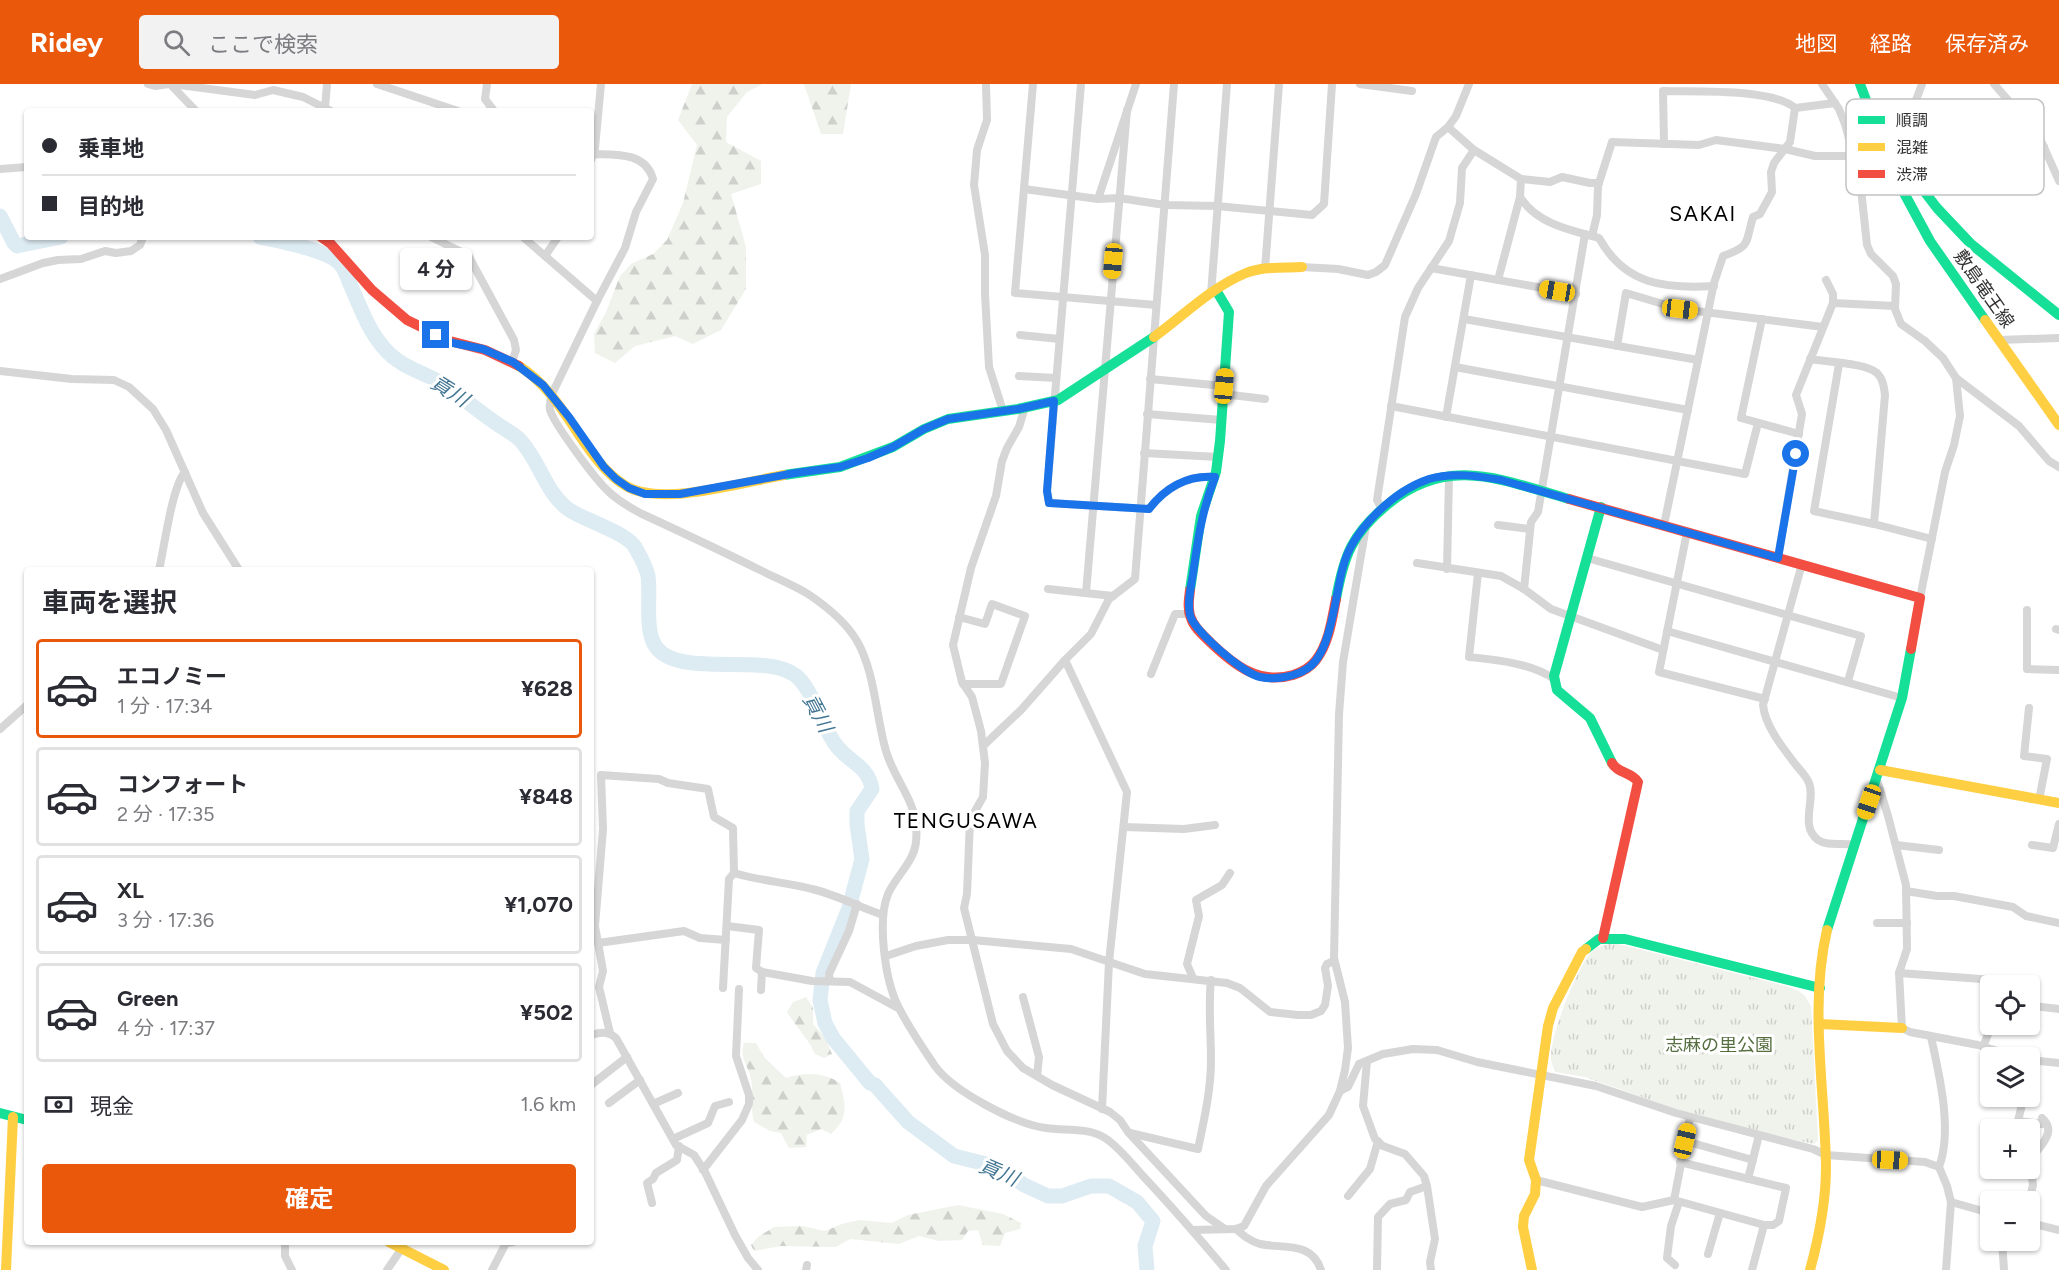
<!DOCTYPE html>
<html lang="ja">
<head>
<meta charset="utf-8">
<style>
	body { margin:0; font-family:Figtree,"Noto Sans JP",sans-serif; background:#f2f2f3; color:#2b2b33; height:100vh; display:flex; flex-direction:column; font-size:22px; white-space:nowrap }
	* { box-sizing:border-box; margin:0 }
	p { font-size:20px; color:#7c7c81 }
	.icon { flex:none; width:33px; height:33px; fill:none; stroke:currentColor; stroke-width:2; stroke-linecap:round; stroke-linejoin:round }
	.map { position:relative; flex:1; overflow:hidden }
	.sheet { position:absolute; left:24px; top:483px; width:570px; height:678px; display:flex; flex-direction:column; background:#fff; border-radius:6px; box-shadow:0 2px 4px #0004 }
	.sheet>* { flex:none }
	.top-card { position:absolute; left:24px; top:24px; width:570px; height:132px; border-radius:6px; box-shadow:0 2px 4px #0004; display:grid; align-content:center; height:132px; padding:0 18px; background:#fff }
	.buttons { position:absolute; left:1980px; top:891px; display:grid; gap:12px }
	.buttons a { display:grid; place-items:center; width:60px; height:60px; border-radius:6px; background:#fff; box-shadow:0 2px 4px #0004; font-size:30px }
	.end { position:absolute; width:27px; height:27px; margin:-14px; border:8px solid #1a73e8; background:#fff; box-shadow:0 0 0 3px #fff }
	.from { border-radius:50% }
	.bubble { position:absolute; height:42px; border-radius:6px; background:#fff; box-shadow:0 2px 4px #0004; font-size:20px; font-weight:700; line-height:42px; text-align:center }
	.car { position:absolute; width:18px; height:36px; margin:-18px -9px; border-radius:8px; box-shadow:0 0 4px 2px #0007; background:linear-gradient(#f5c518 24%,#345 0 40%,#f5c518 0 76%,#345 0 86%,#f5c518 0) }
	.top-card b { display:flex; align-items:center; gap:21px; height:57px; font-size:22px }
	.top-card b+b { border-top:2px solid #e1e1e2 }
	.top-card i { width:15px; height:15px; background:#2b2b33 }
	ul { padding:0; list-style:none }
	li { display:flex; align-items:center; gap:18px; height:99px; margin:0 12px 9px; padding:0 6px; border:3px solid #e1e1e2; border-radius:6px }
	li div { flex:1 }
	li b { display:block; font-size:22px }
	li em { font-style:normal; font-weight:700 }
	li.selected { border-color:#ea580c }
	li>.icon { width:54px; height:54px; stroke-width:1.5 }
	h2 { padding:0 18px; font-size:27px; line-height:72px }
	.pay { display:flex; align-items:center; gap:15px; height:66px; padding:0 18px; font-size:22px }
	.pay p { margin-inline-start:auto }
	.button { display:flex; gap:12px; margin-top:auto; padding:12px 18px }
	.button a { flex:1; height:69px; border-radius:6px; background:#ea580c; color:#fff; font-size:24px; font-weight:700; line-height:69px; text-align:center }
	header { display:flex; align-items:center; gap:36px; box-sizing:border-box; height:84px; padding:0 30px; background:#ea580c; color:#fff }
	header strong { font-size:28px }
	nav { display:flex; gap:33px; margin-inline-start:auto; font-size:21px }
	.search { width:420px; height:54px; background:#f2f2f3; display:flex; align-items:center; gap:15px; box-sizing:border-box; padding:0 21px; border-radius:6px; color:#7c7c81; font-size:22px }
	.map>svg:first-child { display:block }
</style>
</head>
<body>
<header>
<strong>Ridey</strong>
<div class="search"><svg class="icon" aria-label="search" viewBox="0 0 24 24"><circle cx="10" cy="10" r="6"/><path d="M15 15l6 6"/></svg>ここで検索</div>
<nav><a>地図</a><a>経路</a><a>保存済み</a></nav>
</header>
<div class="map">
<svg width="2059" height="1186" viewBox="0 0 2059 1186">
	<defs>
		<pattern id="grass-tufts" width="24" height="20" patternUnits="userSpaceOnUse" patternTransform="scale(1.5)"><rect width="24" height="20" fill="#f0f3ec"/><path d="M3 7l-1-3M5 7V3M7 7l1-3M15 17l-1-3M17 17v-4M19 17l1-3" fill="none" stroke="#ced1cb"/></pattern>
		<pattern id="forest-firs" width="22" height="20" patternUnits="userSpaceOnUse" patternTransform="scale(1.5)"><rect width="22" height="20" fill="#f0f3ec"/><path d="M5 1l3.5 6h-7zM16 11l3.5 6h-7z" fill="#ced1cb"/></pattern>
	</defs>
	<rect width="100%" height="100%" fill="#fff"/>
	<path fill="url(#grass-tufts)" d="M1614,859L1786,902L1799,907L1805,912L1811,922L1818,1056L1814,1060L1767,1050L1682,1027L1585,993L1555,988C1554,984 1551,979 1551,975C1549,954 1576,887 1589,871C1596,862 1604,861 1614,859Z"/>
	<g fill="url(#forest-firs)">
		<path d="M692,0H763L747,8L727,33L726,58L761,77V100L731,110L746,163V205L721,246L693,260L675,252L635,262L615,279L595,269L594,250L606,228L620,192L631,180L653,170L667,156L683,119L697,61L678,36Z"/>
		<path d="M804,0H851L843,50H821Z"/>
		<path d="M806,913L813,924V940L825,953L832,970L824,974L815,970C808,954 796,943 787,928L793,918Z"/>
		<path d="M744,959H756L764,973L786,994C805,988 824,988 840,999C846,1022 849,1033 831,1050L821,1045L807,1051L806,1063L789,1064L781,1049L770,1047L754,1038C750,1024 754,1010 751,995C748,980 739,975 744,959Z"/>
		<path d="M958,1121L1003,1130L1021,1139L1020,1145L1005,1149L1000,1162L983,1161L978,1146L968,1147L962,1156L939,1157L919,1152L899,1160L850,1155L836,1163L781,1162L754,1167L751,1161L758,1153L774,1143L802,1142L825,1147L842,1140L859,1136L892,1139L908,1131Z"/>
	</g>
	<g fill="none" stroke-linecap="round" stroke-linejoin="round">
		<g stroke="#ddebf2" stroke-width="15">
			<path d="M0,132L14,159L17,162L61,153"/>
			<path d="M260,153C277,156 324,166 337,177C344,182 347,192 350,200C360,222 368,246 384,264C397,280 416,286 434,295C455,307 473,323 493,337C501,343 511,348 519,355C539,375 545,408 568,425C583,436 626,448 635,463C640,472 646,482 648,492C651,512 644,546 656,563C679,595 764,568 795,591C812,603 822,643 836,661C849,679 868,681 872,705L857,727V741L862,775L849,824L823,889L820,916L825,939L833,954L870,999L875,1001L908,1038L954,1072L994,1082L1009,1090L1024,1101L1048,1112H1062L1091,1102H1109L1137,1118L1153,1137L1145,1162L1147,1186"/>
		</g>
		<g stroke="#d6d6d6" stroke-width="8">
			<path d="M148,0L155,2L169,0"/>
			<path d="M170,0L196,27"/>
			<path d="M172,0L255,11L273,6L303,13L331,27"/>
			<path d="M377,0L458,27"/>
			<path d="M487,0L485,15L494,27"/>
			<path d="M986,0L987,36L977,66L974,101L985,171V210L989,283L1003,327"/>
			<path d="M1033,0L1015,209L1156,221"/>
			<path d="M1081,0L1047,407L1049,419L1149,425C1166,403 1187,391 1215,393"/>
			<path d="M1360,0L1412,7"/>
			<path d="M1822,0L1839,25L1845,40L1860,96L1867,161L1871,170L1893,192L1896,200L1895,225L1901,240L1925,257L1943,274L1956,294L1960,332L1954,361L1945,388L1920,514"/>
			<path d="M1994,0L2039,52L2059,97"/>
			<path d="M325,24L327,0"/>
			<path d="M1448,43L1474,66L1521,95L1520,113C1537,140 1570,146 1599,154C1625,201 1665,205 1714,202"/>
			<path d="M1912,47V27L1922,0"/>
			<path d="M1886,50L1894,47L1957,42L2011,58L2044,63"/>
			<path d="M1664,60L1663,7C1695,8 1772,4 1795,24L1835,19"/>
			<path d="M591,70C615,71 645,67 653,95L636,128L625,164L597,217L551,312C551,316 549,322 550,326C554,340 594,393 605,404C615,415 627,422 640,429C681,448 722,467 762,487C778,495 796,502 811,512C827,523 847,540 857,557C875,588 876,633 886,667C896,701 920,718 916,758C914,778 896,792 888,810C877,837 885,896 898,922C908,942 922,963 935,982C953,1007 1015,1040 1046,1044C1065,1047 1088,1043 1105,1054C1119,1063 1132,1080 1143,1092C1172,1123 1199,1154 1226,1186"/>
			<path d="M591,76L595,64L601,0"/>
			<path d="M0,85L27,83"/>
			<path d="M1521,95L1550,98L1562,93L1590,99H1599"/>
			<path d="M1024,105L1098,115L1119,114L1165,121L1217,122L1312,131L1324,120L1332,0"/>
			<path d="M1098,115L1136,0"/>
			<path d="M1592,152L1597,131L1598,102L1612,58L1699,61L1716,56L1785,65L1815,72H1854"/>
			<path d="M431,153L468,171L514,256L516,266L512,278"/>
			<path d="M523,153L597,217"/>
			<path d="M545,172L558,153"/>
			<path d="M1302,183L1338,185L1368,191L1376,188L1385,181L1416,110L1436,53L1448,43L1456,32L1469,0"/>
			<path d="M1431,184L1576,210"/>
			<path d="M1265,185L1279,0"/>
			<path d="M0,195L43,179L58,176L81,175L105,167L116,169L131,167L140,161L143,153"/>
			<path d="M1498,196L1520,113"/>
			<path d="M1826,196L1833,210V219"/>
			<path d="M1211,210L1227,0"/>
			<path d="M1464,235L1698,276"/>
			<path d="M1762,235L1741,334L1799,350"/>
			<path d="M1020,251L1059,255"/>
			<path d="M1999,256L2059,254"/>
			<path d="M1617,262L1626,209L1680,225L1823,243"/>
			<path d="M1810,275C1826,278 1866,279 1877,289C1883,295 1884,303 1885,311L1874,440L1932,455"/>
			<path d="M1839,280L1814,427L1874,440"/>
			<path d="M1455,283L1688,326"/>
			<path d="M0,287L72,295L114,296L129,303L153,325L166,346L203,429L239,486"/>
			<path d="M1019,292L1056,294"/>
			<path d="M1956,294L2019,342L2049,377L2059,383"/>
			<path d="M1150,295L1224,302"/>
			<path d="M1223,310L1265,315"/>
			<path d="M1391,322L1745,390L1758,339"/>
			<path d="M1025,323L1019,343L1007,364L1002,377L996,412L971,484L953,561L962,598L972,613L981,647L985,679L983,713L970,736L967,810L964,824L993,940L1007,967L1023,984L1052,1001L1110,1028L1120,1036L1128,1048L1206,1132L1225,1145"/>
			<path d="M1147,330L1221,336"/>
			<path d="M1446,333L1471,191"/>
			<path d="M1144,369L1218,373"/>
			<path d="M1382,425L1377,416L1405,233L1418,204L1449,157L1460,119L1462,84L1474,66"/>
			<path d="M1498,441L1530,445"/>
			<path d="M1664,441L1714,199L1723,172C1751,162 1745,160 1753,133L1760,130L1772,108L1771,88L1774,79L1790,58L1795,24"/>
			<path d="M1687,448L1659,588L1765,615"/>
			<path d="M1587,474L1861,552L1848,597"/>
			<path d="M1778,474L1802,330L1796,311L1833,219L1895,222"/>
			<path d="M1417,479L1501,492L1524,505L1551,525L1663,566"/>
			<path d="M1802,480L1763,621C1765,642 1783,664 1796,681C1800,686 1807,693 1809,699C1816,716 1799,742 1818,756C1828,763 1843,758 1854,761"/>
			<path d="M1447,485L1449,393"/>
			<path d="M159,486C164,465 172,402 185,388"/>
			<path d="M1478,489L1469,573C1497,576 1531,579 1554,595"/>
			<path d="M1048,505L1113,512"/>
			<path d="M1524,505L1531,438L1538,428L1585,150"/>
			<path d="M1086,509L1127,26"/>
			<path d="M2027,526V585L2059,586"/>
			<path d="M959,533L985,540L992,520L1025,532L1001,600H963"/>
			<path d="M2056,545L2059,546"/>
			<path d="M1667,547L1902,614"/>
			<path d="M1065,576L1127,708L1109,878L1102,1025"/>
			<path d="M1151,590L1175,530H1190"/>
			<path d="M2029,624L2024,672L2047,675L2039,716"/>
			<path d="M0,645L27,621"/>
			<path d="M983,662L1021,626L1065,576L1091,550L1109,515L1135,495L1174,0"/>
			<path d="M1877,696L1888,732L1906,801L1907,865L1899,889L1902,944L1910,948L1978,961L2021,974"/>
			<path d="M1124,743L1184,745L1215,741"/>
			<path d="M1896,761L1939,766"/>
			<path d="M2032,761L2053,764L2059,740"/>
			<path d="M734,789C760,797 786,798 812,805C837,811 859,823 883,831"/>
			<path d="M1906,807L1937,812H1954L2013,823L2026,832L2059,839"/>
			<path d="M1877,839H1907"/>
			<path d="M727,842L759,846L756,884L762,888L812,897L850,898L898,924"/>
			<path d="M598,859L684,847L700,854L726,856"/>
			<path d="M886,872L916,862L948,856H973L1071,865L1145,890L1227,899L1240,904L1270,928L1298,931H1311L1321,927L1325,921L1328,902L1325,884L1327,880L1334,877"/>
			<path d="M1899,889L1995,896V902"/>
			<path d="M1193,894L1187,880L1199,832L1196,816L1222,801L1230,789"/>
			<path d="M830,897L829,890L849,847L857,820"/>
			<path d="M2035,904L2034,922L2059,925"/>
			<path d="M761,906L762,888"/>
			<path d="M1023,913L1039,973L1037,992"/>
			<path d="M610,949L599,903L603,887L595,842L603,745L601,691L659,695L668,699L708,705L714,733L733,744L734,789L729,795L723,904"/>
			<path d="M591,951C601,948 608,947 616,954L676,1061L694,1071L705,1088L735,1151L748,1174L758,1186"/>
			<path d="M1931,953C1939,990 1953,1046 1939,1083"/>
			<path d="M1983,963L1992,940"/>
			<path d="M2030,976L2059,979"/>
			<path d="M1367,977L1363,1022L1375,1055L1383,1062L1405,1070L1424,1092L1427,1102L1435,1155L1430,1178L1431,1186"/>
			<path d="M2030,989L2031,976"/>
			<path d="M591,1001L627,973"/>
			<path d="M1340,1007L1348,1003L1359,980L1383,970L1413,965L1437,966L1477,978L1596,1002L1676,1029L1813,1065L1826,1071L1925,1078L1939,1083L1947,1102L1951,1118L1946,1186"/>
			<path d="M2024,1012L2018,1037L2041,1040L2042,1034C2059,1049 2037,1063 2030,1078L2033,1101L2029,1118"/>
			<path d="M609,1019L640,996"/>
			<path d="M653,1020L678,1009"/>
			<path d="M1130,1049L1198,1065C1204,1036 1211,1006 1211,976C1211,949 1208,923 1211,896"/>
			<path d="M673,1055L708,1039L715,1022L729,1018"/>
			<path d="M1685,1057L1753,1076"/>
			<path d="M703,1086L742,1036L749,1020V1011L736,972L739,905"/>
			<path d="M1748,1095L1759,1051"/>
			<path d="M1536,1096L1642,1123L1674,1116L1764,1141H1773L1779,1137L1786,1104L1680,1078"/>
			<path d="M1348,1112L1370,1085L1378,1057"/>
			<path d="M1674,1116L1690,1033"/>
			<path d="M1951,1118L1990,1129"/>
			<path d="M652,1119L647,1099L653,1095L656,1089L677,1076L679,1062"/>
			<path d="M2030,1139L2059,1146"/>
			<path d="M1236,1145C1244,1152 1250,1157 1260,1160C1284,1165 1312,1157 1321,1186"/>
			<path d="M1192,1146L1236,1145L1244,1142L1266,1102L1329,1031L1340,1007L1345,986L1348,964L1345,918L1334,874L1339,630L1343,578L1366,442"/>
			<path d="M2002,1156L2004,1186"/>
			<path d="M285,1158V1172L292,1186"/>
			<path d="M1708,1170L1720,1129"/>
			<path d="M1675,1181L1667,1174L1671,1142L1679,1118"/>
			<path d="M387,1186L402,1164"/>
			<path d="M492,1186L506,1159L513,1158"/>
			<path d="M806,1186L807,1181"/>
			<path d="M1377,1186L1378,1133L1390,1120L1406,1116L1410,1108L1427,1102"/>
			<path d="M1752,1186L1764,1141"/>
		</g>
		<g stroke="#16e098" stroke-width="10">
			<path d="M1860,0L1866,16L1907,85L1899,91L1897,96L1930,157L1985,236"/>
			<path d="M1907,85L1937,124L1971,160L2059,231"/>
			<path d="M784,391L840,383L893,363L924,345L948,335L1018,325L1058,316L1154,253"/>
			<path d="M1601,423L1554,592L1557,606L1590,634L1612,679"/>
			<path d="M1190,506L1201,432L1216,388L1220,357L1229,228L1216,206"/>
			<path d="M1336,515C1344,471 1352,450 1387,421C1447,370 1502,396 1569,415"/>
			<path d="M1827,846L1902,614L1911,565"/>
			<path d="M1586,865L1599,855H1625L1820,904"/>
			<path d="M0,1029L27,1036"/>
		</g>
		<g stroke="#ffcf43" stroke-width="10">
			<path d="M1985,236L2059,341"/>
			<path d="M1154,253C1184,231 1212,203 1246,189C1264,182 1284,184 1302,183"/>
			<path d="M519,282C546,299 562,325 579,351C592,370 606,390 626,402C661,423 744,398 784,391"/>
			<path d="M1880,686L2059,719"/>
			<path d="M1820,940L1902,944"/>
			<path d="M389,1158L444,1186"/>
			<path d="M6,1186L13,1033"/>
			<path d="M1532,1186L1523,1143L1524,1132L1535,1110L1536,1096L1529,1076L1548,942L1553,924L1582,868L1586,865"/>
			<path d="M1810,1186C1819,1153 1826,1117 1826,1083C1825,1005 1809,923 1827,846"/>
		</g>
		<g stroke="#f24e42" stroke-width="10">
			<path d="M321,153L331,160L372,206L407,236L450,257L485,266L519,282"/>
			<path d="M1569,415L1920,514L1911,565"/>
			<path d="M1190,506C1189,515 1187,525 1191,534C1194,544 1204,552 1211,559C1234,581 1259,601 1293,591C1302,588 1310,584 1316,576C1329,559 1332,535 1336,515"/>
			<path d="M1603,854L1638,698C1632,688 1617,689 1612,679"/>
		</g>
	</g>
	<g fill="none" stroke-linecap="round" stroke-linejoin="round">
		<path stroke="#1a73e8" stroke-width="8" d="M436,251L453,259L483,265L513,278L543,301L569,333L604,383L616,395L629,404L645,410H680L795,389L840,383L868,374L893,363L924,345L948,335L1018,325L1054,317L1047,407L1049,419L1149,425C1166,403 1187,391 1215,393C1202,427 1198,454 1193,490C1191,503 1187,518 1190,531C1193,546 1244,590 1260,593C1275,596 1295,593 1308,584C1332,568 1335,510 1343,483C1352,447 1393,407 1429,395C1452,388 1478,392 1501,396L1778,474L1796,370"/>
	</g>
	<g text-anchor="middle" stroke-width="6" stroke-linejoin="round" paint-order="stroke">
		<g font-size="18" fill="#323232" stroke="#fff">
			<text transform="translate(1984 205) rotate(55)" y="6">敷島竜王線</text>
		</g>
		<g font-size="18" fill="#566e40" stroke="#fff">
			<text x="1719" y="967">志麻の里公園</text>
		</g>
		<g font-size="20" font-style="italic" fill="#417593" stroke="#fff">
			<text transform="translate(450 307) rotate(32)" y="7">貢川</text>
			<text transform="translate(818 629) rotate(62)" y="7">貢川</text>
			<text transform="translate(999 1088) rotate(23)" y="7">貢川</text>
		</g>
		<g font-size="21" letter-spacing="1.5" fill="#000" stroke="#fff">
			<text x="1703" y="137">SAKAI</text>
			<text x="966" y="744">TENGUSAWA</text>
		</g>
	</g>
	<rect x="1846" y="15" width="198" height="96" rx="9" fill="#fff" stroke="#c2c2c2" stroke-width="1.5"/>
	<rect x="1858" y="32" width="27" height="8" fill="#16e098"/>
	<rect x="1858" y="59" width="27" height="8" fill="#ffcf43"/>
	<rect x="1858" y="86" width="27" height="8" fill="#f24e42"/>
	<g font-size="16" fill="#323232">
		<text x="1896" y="42">順調</text>
		<text x="1896" y="69">混雑</text>
		<text x="1896" y="96">渋滞</text>
	</g>
</svg>
<div class="buttons">
<a><svg class="icon" aria-label="locate" viewBox="0 0 24 24"><circle cx="12" cy="12" r="6"/><path d="M12 2v4M12 18v4M2 12h4M18 12h4"/></svg></a>
<a><svg class="icon" aria-label="layers" viewBox="0 0 24 24"><path d="M12 4l9 5-9 5-9-5zM3 14l9 5 9-5"/></svg></a>
<a>+</a>
<a>−</a>
</div>
<i class="end from" style="left:1796px;top:370px"></i>
<i class="end" style="left:436px;top:251px"></i>
<div class="bubble" style="left:400px;top:164px;width:72px">4 分</div>
<i class="car" style="left:1113px;top:177px;rotate:185deg"></i>
<i class="car" style="left:1557px;top:207px;rotate:280deg"></i>
<i class="car" style="left:1680px;top:225px;rotate:97deg"></i>
<i class="car" style="left:1224px;top:302px;rotate:5deg"></i>
<i class="car" style="left:1869px;top:718px;rotate:199deg"></i>
<i class="car" style="left:1685px;top:1057px;rotate:13deg"></i>
<i class="car" style="left:1890px;top:1076px;rotate:93deg"></i>
<div class="top-card">
<b><i class="from"></i>乗車地</b>
<b><i></i>目的地</b>
</div>
<section class="sheet">
<h2>車両を選択</h2>
<ul>
<li class="selected"><svg class="icon" aria-label="car" viewBox="0 0 24 24"><path d="M5 17H2v-5l4-1 3-4h7l3 4 3 1v5h-3M9 17h6M6 11h13"/><circle cx="7" cy="17" r="2"/><circle cx="17" cy="17" r="2"/></svg><div><b>エコノミー</b><p>1 分 · 17:34</p></div><em>¥628</em></li>
<li><svg class="icon" aria-label="car" viewBox="0 0 24 24"><path d="M5 17H2v-5l4-1 3-4h7l3 4 3 1v5h-3M9 17h6M6 11h13"/><circle cx="7" cy="17" r="2"/><circle cx="17" cy="17" r="2"/></svg><div><b>コンフォート</b><p>2 分 · 17:35</p></div><em>¥848</em></li>
<li><svg class="icon" aria-label="car" viewBox="0 0 24 24"><path d="M5 17H2v-5l4-1 3-4h7l3 4 3 1v5h-3M9 17h6M6 11h13"/><circle cx="7" cy="17" r="2"/><circle cx="17" cy="17" r="2"/></svg><div><b>XL</b><p>3 分 · 17:36</p></div><em>¥1,070</em></li>
<li><svg class="icon" aria-label="car" viewBox="0 0 24 24"><path d="M5 17H2v-5l4-1 3-4h7l3 4 3 1v5h-3M9 17h6M6 11h13"/><circle cx="7" cy="17" r="2"/><circle cx="17" cy="17" r="2"/></svg><div><b>Green</b><p>4 分 · 17:37</p></div><em>¥502</em></li>
</ul>
<div class="pay"><svg class="icon" aria-label="cash" viewBox="0 0 24 24"><path d="M3 7h18v10H3z"/><circle cx="12" cy="12" r="2"/></svg>現金<p>1.6 km</p></div>
<div class="button"><a>確定</a></div>
</section>
</div>
</body>
</html>
